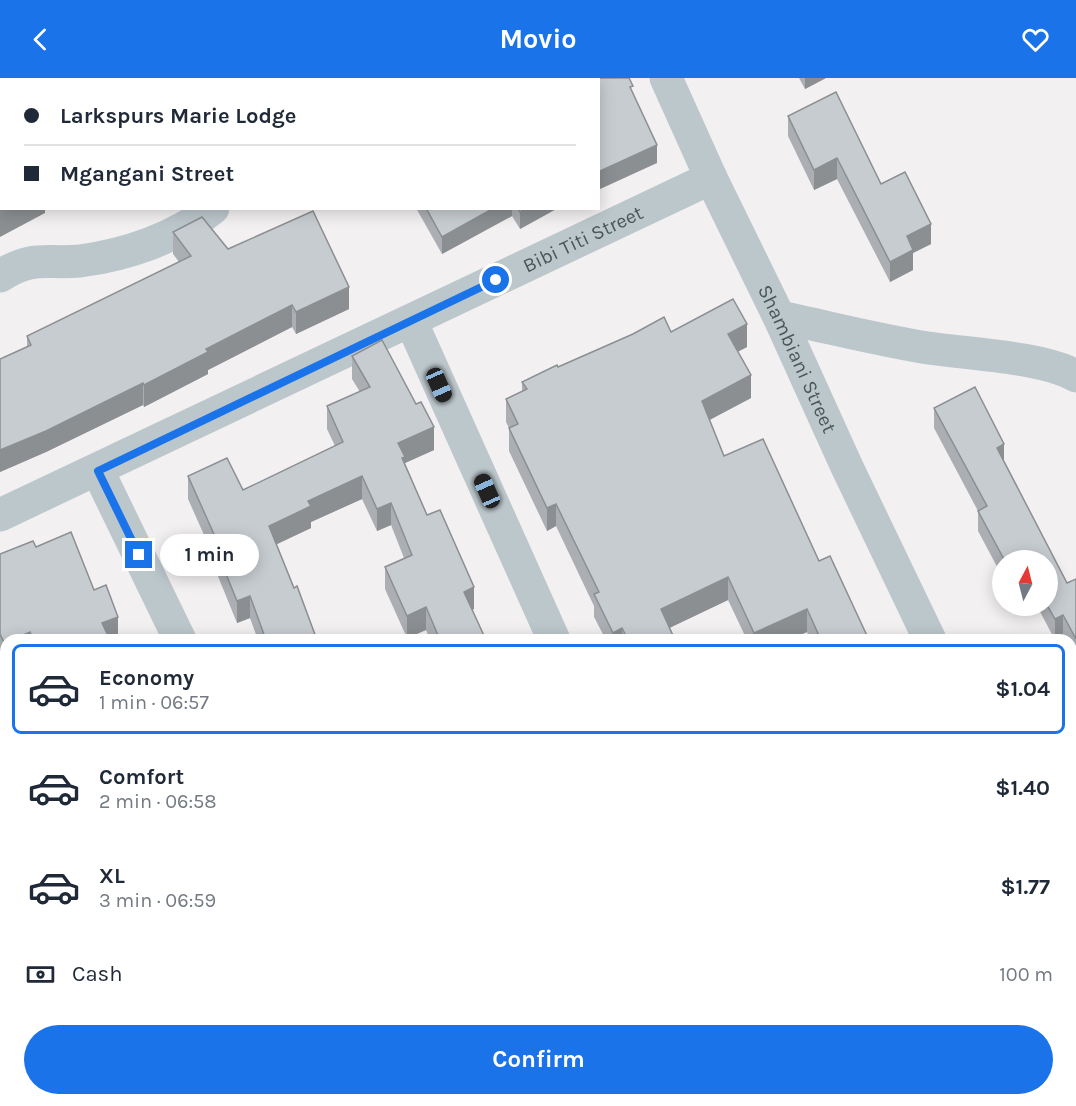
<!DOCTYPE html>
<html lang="en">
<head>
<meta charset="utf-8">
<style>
	body { margin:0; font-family:Karla,sans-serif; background:#f6f6f7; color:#1f2937; height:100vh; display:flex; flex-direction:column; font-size:22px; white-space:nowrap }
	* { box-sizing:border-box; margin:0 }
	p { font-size:20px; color:#747a83 }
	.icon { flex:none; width:33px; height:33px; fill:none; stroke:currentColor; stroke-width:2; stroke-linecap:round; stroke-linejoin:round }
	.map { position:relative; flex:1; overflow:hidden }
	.panel { position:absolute; left:0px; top:556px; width:1077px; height:472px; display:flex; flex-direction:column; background:#fff; border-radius:18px 18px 0 0; box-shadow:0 3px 15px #0003 }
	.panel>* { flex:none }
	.banner { position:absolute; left:0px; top:0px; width:600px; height:132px; box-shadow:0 3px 15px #0003; display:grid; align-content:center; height:132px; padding:0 24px; background:#fff }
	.needle { width:39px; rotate:7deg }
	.controls { position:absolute; left:992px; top:472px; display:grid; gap:12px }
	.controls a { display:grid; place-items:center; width:66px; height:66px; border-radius:50%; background:#fff; box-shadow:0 3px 15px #0003; font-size:30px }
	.end { position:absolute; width:27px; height:27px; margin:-14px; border:8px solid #1a73e8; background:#fff; box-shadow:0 0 0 3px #fff }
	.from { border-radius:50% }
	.bubble { position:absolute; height:42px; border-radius:21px; background:#fff; box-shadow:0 3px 15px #0003; font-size:20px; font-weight:700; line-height:42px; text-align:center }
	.car { position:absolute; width:18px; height:36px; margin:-18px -9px; border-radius:8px; box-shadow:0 0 4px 2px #0007; background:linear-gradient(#222 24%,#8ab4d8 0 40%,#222 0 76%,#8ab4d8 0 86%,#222 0) }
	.banner b { display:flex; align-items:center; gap:21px; height:57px; font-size:22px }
	.banner b+b { border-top:2px solid #e0e1e3 }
	.banner i { width:15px; height:15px; background:#1f2937 }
	ul { padding:10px 0 0; list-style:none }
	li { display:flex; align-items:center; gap:18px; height:90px; margin:0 12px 9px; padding:0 12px; border:3px solid transparent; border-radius:9px }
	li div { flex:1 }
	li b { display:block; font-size:22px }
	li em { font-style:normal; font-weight:700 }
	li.current { border-color:#1a73e8 }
	li>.icon { width:54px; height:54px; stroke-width:1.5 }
	.pay { display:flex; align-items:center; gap:15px; height:66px; padding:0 24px; font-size:22px }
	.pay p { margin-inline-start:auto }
	.action { display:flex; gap:12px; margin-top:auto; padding:12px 24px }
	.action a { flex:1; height:69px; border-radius:36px; background:#1a73e8; color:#fff; font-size:24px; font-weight:700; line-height:69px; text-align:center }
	header { display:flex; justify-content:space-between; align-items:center; height:78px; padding:0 24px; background:#1a73e8; color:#fff; font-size:27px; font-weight:700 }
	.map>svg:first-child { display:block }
</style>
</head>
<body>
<header><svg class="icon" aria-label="back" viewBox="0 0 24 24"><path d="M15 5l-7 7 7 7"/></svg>Movio<svg class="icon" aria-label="heart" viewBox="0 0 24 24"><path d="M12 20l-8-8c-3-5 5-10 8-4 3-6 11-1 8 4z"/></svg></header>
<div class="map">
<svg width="1076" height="1028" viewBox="0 0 1076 1028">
	<rect width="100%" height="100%" fill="#f3f0f1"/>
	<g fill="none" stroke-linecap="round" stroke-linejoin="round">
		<g stroke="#bcc7cc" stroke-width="33">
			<path id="s1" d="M666,0L711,100L779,239L847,389L930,562"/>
			<path d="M368,2L371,0"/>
			<path d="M0,198C33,177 45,186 80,183C126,177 177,160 213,130"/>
			<path d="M779,239C828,249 878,262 928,270C968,276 1043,279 1076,298"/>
			<path d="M411,243L554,562"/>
			<path d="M98,393L180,562"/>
			<path id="s2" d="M0,437L711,100"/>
			<path d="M0,804L6,801"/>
			<path d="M1071,853L1076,863"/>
			<path d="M404,1023L407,1028"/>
			<path d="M761,1023L763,1028"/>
			<path d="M254,1028L262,1023"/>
		</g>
	</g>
	<g fill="#abafb3">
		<path d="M103,0H196L193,2H104Z"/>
		<path d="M799,0H826L805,11Z"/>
		<path d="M788,38L881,106L931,166L913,175V192L890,204L837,101L814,112L788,58Z"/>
		<path d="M416,130H558L520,151L512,138L442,176Z"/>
		<path d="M173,154L228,171L349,231L296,256L292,249L208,292V296L144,329L143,327L46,374L0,394V281L27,269V258L179,184L173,176Z"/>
		<path d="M671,254L747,269L738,273L751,320L709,342L724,378L819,483L869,562H810L807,554L788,562H747L728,522L669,550L675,562H606L594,539V528L556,448L547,453L509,373V350L506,344V321L522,314V304L558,289Z"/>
		<path d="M352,278L434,372L405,385L427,437L474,531L472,532L486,562H430L426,552L407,560L385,511V489L404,480L391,447L377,453L362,421L311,444V450L276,466L294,510L317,562H258L250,540L237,545L213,486V477L188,421V398L243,412L335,368L327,351V328L360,314L352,301Z"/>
		<path d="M934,330L1004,385L1067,505L1076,501V581L1071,572V562H1066L1063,557L1055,562L1037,528H1047V483H1002V498L978,453V433L934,350Z"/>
		<path d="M36,469L94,512L118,558L109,561L110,562H6L5,585L0,575V476Z"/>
		<path d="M1075,629H1076V652L1075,650Z"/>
		<path d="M0,692L6,705V749L0,748Z"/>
		<path d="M436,1023H540L543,1028H438Z"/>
		<path d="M828,1023H889L891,1028H830Z"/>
		<path d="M1013,1023H1071L1076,1028H1016Z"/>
	</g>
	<g fill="#8b8f92">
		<path d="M157,0H196L193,2H157Z"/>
		<path d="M243,0H271L268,2H243Z"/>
		<path d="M805,0H826L805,11Z"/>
		<path d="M657,67V85L598,112V94Z"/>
		<path d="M837,80V101L814,112V92Z"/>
		<path d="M2,129V130H45V135L0,159V130Z"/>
		<path d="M494,130H512V138L442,176V159Z"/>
		<path d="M525,130H558L520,151V134Z"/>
		<path d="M931,146V166L913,175V192L890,204V184L907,158Z"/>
		<path d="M349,209V231L296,256V234Z"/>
		<path d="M292,227V249L208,292V296L144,329V307L206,271Z"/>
		<path d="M747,246V269L728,279V256Z"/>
		<path d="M751,297V320L702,346V323Z"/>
		<path d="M143,305V327L46,374L0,394V372Z"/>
		<path d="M434,349V372L405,385V401L398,365Z"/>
		<path d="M1004,366V386L997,370Z"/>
		<path d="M362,398V421L311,444V450L269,470V448L308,423Z"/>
		<path d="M391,425V447L377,453V431Z"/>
		<path d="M556,426V448L547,453V430Z"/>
		<path d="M728,499V522L661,554V531Z"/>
		<path d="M474,509V531L464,536V514Z"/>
		<path d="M250,518V540L237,545V523Z"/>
		<path d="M426,529V552L407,560V538Z"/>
		<path d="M807,531V554L788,562H754V555Z"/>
		<path d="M1063,537V557L1055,562V541Z"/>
		<path d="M118,539V558L106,562L102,545Z"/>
		<path d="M622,550V562H613V555Z"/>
		<path d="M30,554V562H12Z"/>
		<path d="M6,565V584L5,585V566Z"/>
		<path d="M6,910V937L0,940V913Z"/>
		<path d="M1076,1018V1028H1055L1066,1023H1071V1020Z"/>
		<path d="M66,1023H107L96,1028H55Z"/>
		<path d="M453,1023H481V1028H449V1025Z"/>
		<path d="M493,1023H498V1028H489V1024Z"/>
	</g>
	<g fill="#c7ccd0" stroke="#8b8f92" stroke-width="1.5">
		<path d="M113,0H157L158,2H113Z"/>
		<path d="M567,0H629L633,8L630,9L657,67L598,94V2H564Z"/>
		<path d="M0,8L2,11V129L0,130Z"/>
		<path d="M836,14L881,106L905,94L931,146L907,158L913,172L890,184L837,80L814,92L788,38Z"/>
		<path d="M426,130H494L442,159Z"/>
		<path d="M518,130H525L520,134Z"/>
		<path d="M313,133L349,209L296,234L292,227L206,271L208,274L144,307L143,305L46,353L0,372V281L31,267L27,258L191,178L173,154L202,139L228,171Z"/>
		<path d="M733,221L747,246L728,256L751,297L702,323L724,378L763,361L819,483L830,478L869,562H821L807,531L754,555L728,499L661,531L675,562H628L622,550L613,555L594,516L599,514L556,426L547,430L509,350L518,346L506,321L527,311L522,304L557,287L558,289L633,256L664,239L671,254Z"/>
		<path d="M382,262L416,326L421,324L434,349L398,365L405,379L402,380L427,437L440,432L474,509L464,514L486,562H440L426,529L407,538L385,489L412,477L391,425L377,431L362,398L308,423L311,428L269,448L294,510L297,508L317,562H266L250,518L237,523L213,464L217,463L188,398L227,380L243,412L343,364L327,328L370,309L352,278Z"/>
		<path d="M975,309L1004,366L997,370L1067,505L1076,501V561L1063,537L1055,541L1047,527V483H1024L1023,481L1019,483H1005L978,433L987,428L934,330Z"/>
		<path d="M71,454L94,512L106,507L118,539L102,545L110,562H33L30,554L12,562H6V565L5,566L0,556V476L33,463L36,469Z"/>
		<path d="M739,557L742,562H728Z"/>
		<path d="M0,692L6,705V721L0,720Z"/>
		<path d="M6,832V910L0,913V835Z"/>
		<path d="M1071,968L1076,978V1018L1071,1020Z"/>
		<path d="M6,1007V1023H66L55,1028H0V1010Z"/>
		<path d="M499,1023H540L543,1028H502Z"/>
		<path d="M597,1023H723L725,1028H586Z"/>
		<path d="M836,1023H889L891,1028H838Z"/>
		<path d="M948,1023H960L963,1028H937Z"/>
		<path d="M1023,1023H1066L1055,1028H1025Z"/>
	</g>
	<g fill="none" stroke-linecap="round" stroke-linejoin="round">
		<path stroke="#1a73e8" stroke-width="8" d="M139,477L98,393L496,202"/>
	</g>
	<g text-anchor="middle" stroke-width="4.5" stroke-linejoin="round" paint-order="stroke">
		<g font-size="20" fill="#49575d" stroke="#fff">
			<text dy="7" stroke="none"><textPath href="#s2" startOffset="645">Bibi Titi Street</textPath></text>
			<text dy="7" stroke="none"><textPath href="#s1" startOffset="310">Shambiani Street</textPath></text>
		</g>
	</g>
</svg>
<div class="controls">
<a><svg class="needle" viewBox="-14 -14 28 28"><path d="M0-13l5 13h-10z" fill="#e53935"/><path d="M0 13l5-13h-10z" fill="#747a83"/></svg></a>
</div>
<i class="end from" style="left:496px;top:202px"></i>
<i class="end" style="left:139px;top:477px"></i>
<div class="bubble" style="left:160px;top:456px;width:99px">1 min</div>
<i class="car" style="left:439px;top:307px;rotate:156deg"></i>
<i class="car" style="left:487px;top:413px;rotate:336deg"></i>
<div class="banner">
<b><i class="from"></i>Larkspurs Marie Lodge</b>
<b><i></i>Mgangani Street</b>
</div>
<section class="panel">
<ul>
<li class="current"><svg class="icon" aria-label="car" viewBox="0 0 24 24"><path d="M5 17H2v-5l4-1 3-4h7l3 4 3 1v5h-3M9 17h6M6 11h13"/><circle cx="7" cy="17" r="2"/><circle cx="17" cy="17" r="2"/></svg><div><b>Economy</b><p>1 min · 06:57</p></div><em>$1.04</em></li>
<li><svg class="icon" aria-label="car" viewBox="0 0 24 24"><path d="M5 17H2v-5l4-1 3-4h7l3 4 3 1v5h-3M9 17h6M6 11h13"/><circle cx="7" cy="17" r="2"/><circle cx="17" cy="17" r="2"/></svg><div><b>Comfort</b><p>2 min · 06:58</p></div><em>$1.40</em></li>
<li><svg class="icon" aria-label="car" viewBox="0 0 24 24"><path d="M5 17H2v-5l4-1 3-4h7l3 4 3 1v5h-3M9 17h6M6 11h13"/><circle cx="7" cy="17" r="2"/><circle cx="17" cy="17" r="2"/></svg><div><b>XL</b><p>3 min · 06:59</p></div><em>$1.77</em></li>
</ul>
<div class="pay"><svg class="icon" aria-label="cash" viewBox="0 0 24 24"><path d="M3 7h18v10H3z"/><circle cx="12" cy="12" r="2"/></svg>Cash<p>100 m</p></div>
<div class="action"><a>Confirm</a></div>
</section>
</div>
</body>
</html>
